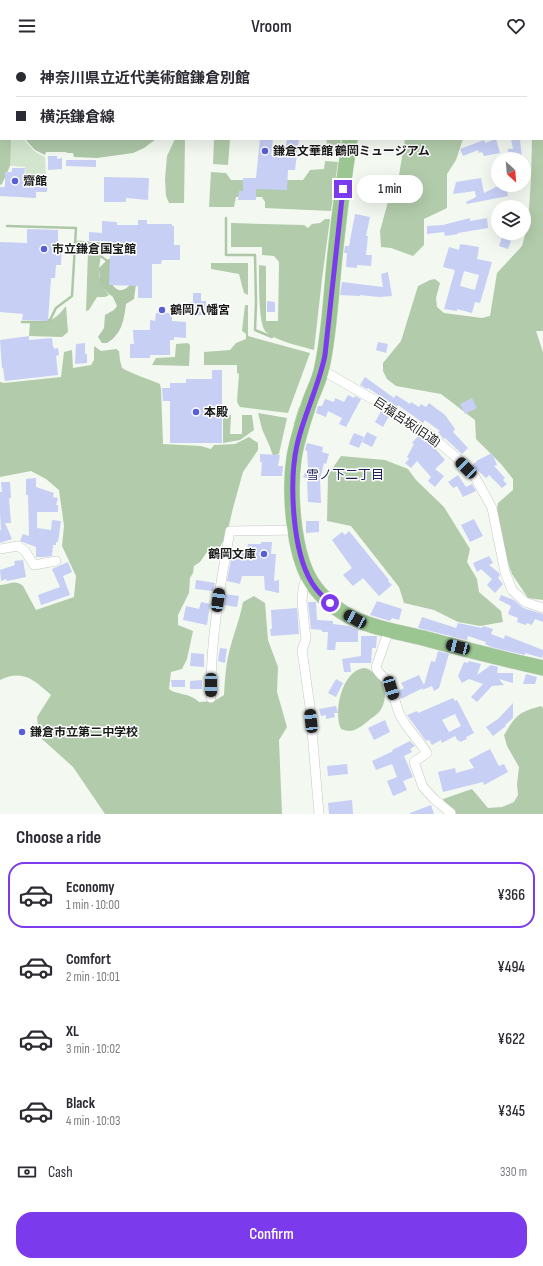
<!DOCTYPE html>
<html lang="en">
<head>
<meta charset="utf-8">
<style>
	body { margin:0; font-family:"Sofia Sans Condensed","Noto Sans JP",sans-serif; background:#f7f7f7; color:#2b2b33; height:100vh; display:flex; flex-direction:column; font-size:15px; white-space:nowrap }
	* { box-sizing:border-box; margin:0 }
	p { font-size:13px; color:#7c7c81 }
	.icon { flex:none; width:22px; height:22px; fill:none; stroke:currentColor; stroke-width:2; stroke-linecap:round; stroke-linejoin:round }
	.map { position:relative; height:762px; overflow:hidden }
	.side { display:flex; flex-direction:column; background:#fff; flex:1 }
	.side>* { flex:none }
	.hud { position:absolute; left:0px; top:0px; width:543px; height:88px; box-shadow:0 4px 16px #0002; display:grid; align-content:center; height:88px; padding:0 16px; background:#fff }
	.needle { width:26px; rotate:154deg }
	.buttons { position:absolute; left:491px; top:100px; display:grid; gap:8px }
	.buttons a { display:grid; place-items:center; width:40px; height:40px; border-radius:50%; background:#fff; box-shadow:0 4px 16px #0002; font-size:20px }
	.end { position:absolute; width:18px; height:18px; margin:-9px; border:5px solid #7c3aed; background:#fff; box-shadow:0 0 0 2px #fff }
	.from { border-radius:50% }
	.bubble { position:absolute; height:28px; border-radius:14px; background:#fff; box-shadow:0 4px 16px #0002; font-size:13px; font-weight:600; line-height:28px; text-align:center }
	.car { position:absolute; width:12px; height:24px; margin:-12px -6px; border-radius:5px; box-shadow:0 0 3px 1px #0007; background:linear-gradient(#222 24%,#8ab4d8 0 40%,#222 0 76%,#8ab4d8 0 86%,#222 0) }
	.hud b { display:flex; align-items:center; gap:14px; height:38px; font-size:15px }
	.hud b+b { border-top:1px solid #e1e1e2 }
	.hud i { width:10px; height:10px; background:#2b2b33 }
	ul { padding:0; list-style:none }
	li { display:flex; align-items:center; gap:12px; height:66px; margin:0 8px 6px; padding:0 8px; border:2px solid transparent; border-radius:16px }
	li div { flex:1 }
	li b { display:block; font-size:15px }
	li em { font-style:normal; font-weight:600 }
	li.active { border-color:#7c3aed }
	li>.icon { width:36px; height:36px; stroke-width:1.5 }
	h2 { padding:0 16px; font-size:18px; line-height:48px }
	.pay { display:flex; align-items:center; gap:10px; height:44px; padding:0 16px; font-size:15px }
	.pay p { margin-inline-start:auto }
	.button { display:flex; gap:8px; margin-top:auto; padding:8px 16px }
	.button a { flex:1; height:46px; border-radius:16px; background:#7c3aed; color:#fff; font-size:16px; font-weight:600; line-height:46px; text-align:center }
	header { display:flex; justify-content:space-between; align-items:center; height:52px; padding:0 16px; background:#fff; font-size:18px; font-weight:600 }
	.map>svg:first-child { display:block }
</style>
</head>
<body>
<header><svg class="icon" aria-label="menu" viewBox="0 0 24 24"><path d="M4 6h16M4 12h16M4 18h16"/></svg>Vroom<svg class="icon" aria-label="heart" viewBox="0 0 24 24"><path d="M12 20l-8-8c-3-5 5-10 8-4 3-6 11-1 8 4z"/></svg></header>
<div class="map">
<svg width="543" height="762" viewBox="0 0 543 762">
	<rect width="100%" height="100%" fill="#f3f8f1"/>
	<path fill="#d3e5cf" d="M1,39V87H23L35,100L45,105L46,124H26L25,115L0,113Z"/>
	<g fill="#b2ccab">
		<path d="M430,0H543V279H536L543,300V548L528,546L512,522L506,506L496,463L498,451L513,438V427L501,412L476,387L475,368L441,342L396,334L387,327L383,319V311L401,289L418,234L430,228L435,227L440,231L436,246L437,255L444,261L482,266L490,264L497,221L522,194L528,172L531,126L532,87H542V1H429Z"/>
		<path d="M0,66L1,87H11L10,114L2,132L0,133Z"/>
		<path d="M175,87H185L184,151H169L166,144L165,127L167,104Z"/>
		<path d="M214,87H230L228,113L213,112Z"/>
		<path d="M326,87H341L339,103L330,102Z"/>
		<path d="M405,87H463L456,108L447,122V156L424,167V193L413,204L391,196L381,195L380,179L392,135L399,123Z"/>
		<path d="M325,109L338,110L331,159L265,156V150L262,145H236L234,155H209L211,120L226,121L231,128H303L310,118L324,117Z"/>
		<path d="M325,167H330L322,227L314,298C300,294 276,289 266,280C258,273 259,226 259,213L266,214V269H278L279,210L274,204L262,203V195H231V171L304,173L308,176L312,172L320,171Z"/>
		<path d="M92,190H102C102,213 92,223 109,243L105,245H97L89,258L86,259L88,199Z"/>
		<path d="M211,211H248V243L244,241L239,222L211,217Z"/>
		<path d="M245,253H248V284L310,301L288,361L240,355L238,352L237,349L239,322L237,321V313H204V300L230,298L236,291L246,287V282L242,279Z"/>
		<path d="M66,254L68,280L62,285L29,284L30,270C49,269 53,271 66,254Z"/>
		<path d="M188,291L190,293L189,314L152,313L156,306L175,305L176,292Z"/>
		<path d="M94,294L101,299L116,297L119,299L120,308L122,316C134,323 147,326 160,332L161,337L163,392L201,394L211,397L214,393L235,392L249,385L258,391V398L243,420L233,456L227,482L220,495L207,500L200,510L194,514L193,521L190,526L189,541L178,563V573L193,579L187,607L182,617L171,620L169,637C179,644 188,640 199,650L214,649L224,643C225,626 226,609 231,593C235,578 240,566 243,550L254,544L265,551L268,588L278,615L277,640L287,675L279,688L282,762H105L73,715L42,687L38,676L37,665L51,643C34,628 23,617 0,628V533C9,533 15,527 23,534L36,558L74,545L76,524L62,494L64,474L59,438L46,427L31,419L0,425V330L4,331L61,325L64,300L72,298L73,316L91,313L94,308Z"/>
		<path d="M258,361L287,366L279,402L273,404L270,395L262,377Z"/>
		<path d="M223,362L231,363L230,382H242V363H252L254,378L240,388L223,391Z"/>
		<path d="M341,404L385,408L408,417L416,428L444,455L470,497L467,510L477,527L479,540L501,559L503,570L480,574L458,570L434,558L404,551L399,535L351,474L327,469L328,423Z"/>
		<path d="M363,616C369,616 371,619 376,623C386,632 388,647 380,659C377,663 371,666 368,669C359,676 353,682 341,677C333,659 342,620 363,616Z"/>
		<path d="M541,654L543,656V762H448L443,747L472,737L488,756L502,755L514,750L518,743L517,732L519,715L507,694L504,683C516,663 519,660 541,654Z"/>
	</g>
	<g fill="#adc7a7">
		<path d="M25,87H156L144,96L133,101L97,106L74,105L73,101H67L66,100H46L45,103L35,98Z"/>
		<path d="M108,207H118L111,231C118,241 123,240 131,232H136L134,247L126,252C124,268 122,282 107,291H102L98,285L104,276L105,263L114,258L117,254L113,245L108,241L100,232L99,216Z"/>
	</g>
	<g fill="none" stroke-linecap="round" stroke-linejoin="round">
		<g stroke="#adc7a7" stroke-width="2.5">
			<path d="M351,0L352,1"/>
			<path d="M226,166V203H255L256,250L255,278L272,285"/>
			<path d="M7,174L76,176L72,244L56,256L50,268L43,270H22"/>
			<path d="M75,190C82,190 93,189 97,196C101,202 99,204 106,208"/>
			<path d="M295,372L300,356"/>
		</g>
	</g>
	<g fill="#c7cff5" fill-rule="evenodd">
		<path d="M260,87H273L271,103L284,105L287,87H299L295,118H288L287,138L256,137V148H238L239,139H243V126H256Z"/>
		<path d="M496,87L500,101L484,104L482,100L479,101L478,98L463,104L460,97L484,88L485,91Z"/>
		<path d="M511,87H520L522,107H509L508,97H513Z"/>
		<path d="M48,104H57V107L62,106V117L48,118Z"/>
		<path d="M66,108H96V115L66,114Z"/>
		<path d="M12,116H25L24,126L48,127L47,140H36V146L0,144V135H5V120H12Z"/>
		<path d="M104,125L149,126L148,148L126,146V150H104Z"/>
		<path d="M481,126L484,141L496,135L506,133L508,144L467,152L466,150L476,145L475,139L453,142L456,130Z"/>
		<path d="M355,162L370,165L366,184H368L366,203H372L371,214L357,213V216L346,215L347,201H344L345,194H349Z"/>
		<path d="M470,166V169L487,166L488,176L458,181V182L445,184L444,180L427,182V174L443,173Z"/>
		<path d="M138,168H147V172H172V174H174V193H180V208H162L161,212H152V246H138V234L109,233L110,202H105V190L104,189H89V180L102,181V169L117,170V173H138Z"/>
		<path d="M27,177L58,178V192H62L61,213H56L55,226H51L48,269L22,268L23,262L0,260V190L27,191Z"/>
		<path d="M502,185L511,189L508,197L499,194Z"/>
		<path d="M460,192L479,195L477,207L492,210L480,251L475,250L472,261L457,257V259L444,257L455,218L443,215L449,195L459,198ZM464,219L479,223L475,238L460,234Z"/>
		<path d="M388,220L392,244L379,245L360,243V244L340,243L342,230L383,235L381,222Z"/>
		<path d="M193,241H201V249H206V263H188V250H193Z"/>
		<path d="M267,249L275,250V260H267Z"/>
		<path d="M156,261H172V269L186,270V286L174,285V288H170V303H150V306H130V292H134L133,278H150V268L155,269Z"/>
		<path d="M29,284V288L52,286L53,295H54V297L58,296L59,303L56,304L58,323L5,329L3,316H2L0,288Z"/>
		<path d="M378,290L388,292L386,301L376,298Z"/>
		<path d="M85,291V302H87V311L75,312L76,292Z"/>
		<path d="M212,318H222V391H170V349H163L162,336H170V331H186V327H212Z"/>
		<path d="M365,325L394,346L396,343L410,352L411,350L419,355L421,352L426,355L429,351L445,363L455,377L453,380L468,396L462,402L445,386L444,387L443,386L438,380L440,379L425,368L423,371L398,353L397,355L368,336L367,337L360,333Z"/>
		<path d="M348,343L354,346L355,344L361,347L346,375L339,372L342,366L328,359L326,365L316,361L318,354H322L325,347L334,350L335,346L344,350Z"/>
		<path d="M472,346L477,356L465,362L460,352Z"/>
		<path d="M381,359L389,364L383,375L375,370Z"/>
		<path d="M367,380L377,385L372,395L362,390Z"/>
		<path d="M354,381L364,385L359,396L349,392Z"/>
		<path d="M419,383L432,393L445,408L435,417L444,424L435,435L428,429L431,425L417,409L411,416L405,411L409,407L407,405L414,392L412,391Z"/>
		<path d="M307,391L323,395L322,400L329,402L326,412L324,411L320,427L321,451L308,450L307,426L303,425L308,415L307,399L305,398Z"/>
		<path d="M492,401L497,413L494,414L505,426L503,428L507,432L502,436L489,423L486,426L472,413L478,408Z"/>
		<path d="M260,402L280,403L278,414H283L282,424H261L262,410H260Z"/>
		<path d="M458,423L466,435L472,432L476,439L463,445L457,434L453,436L448,430Z"/>
		<path d="M36,426V435L54,441L53,445L58,446L56,453H58V460H37V476L51,478L52,468L61,469L58,490H56V493H53L52,504L44,505H36V495L20,489L23,482L29,484L28,443H26V427Z"/>
		<path d="M1,430H10L11,446H9L11,471H5L12,487L0,491V478H1L0,461V440H2Z"/>
		<path d="M474,467L483,484L470,490L461,473Z"/>
		<path d="M306,469H319V480L306,481Z"/>
		<path d="M349,479L389,528L388,529L392,533L379,544L363,526L353,534L343,523L352,516L332,488L342,480L345,483Z"/>
		<path d="M261,490H272L271,502H276L274,529L279,528V541L265,538L264,524H242L240,532L227,529L233,497L247,498L248,492H261Z"/>
		<path d="M489,504L493,511L489,513L499,521L500,523L498,526L503,532L495,541L487,533L492,527L481,517L477,520L473,511Z"/>
		<path d="M23,508L26,525L7,529L6,527L1,529L0,518L15,513L14,509Z"/>
		<path d="M68,510L72,520L63,524L70,543L41,553L38,543L60,535L52,517Z"/>
		<path d="M196,528L215,531L213,539L195,537Z"/>
		<path d="M225,542L239,544L237,555L224,553Z"/>
		<path d="M501,543L514,548L523,556L543,562V570L535,567L532,573L527,571L526,573L517,570L518,566L508,562L511,554L499,548Z"/>
		<path d="M377,549L402,557L399,568L392,566L390,569L370,563Z"/>
		<path d="M201,550L210,552L207,573L183,568L186,554L199,557Z"/>
		<path d="M308,550H316L317,568L333,569V572L349,574L358,578V590H336L335,598H327L328,580H322V578L311,577Z"/>
		<path d="M297,556L299,582L271,584L270,577H272L271,558Z"/>
		<path d="M422,565L456,576L458,571L482,576L483,574L493,577L491,582L504,587L505,583L543,598V602L542,606L525,601V603L491,595L485,592L486,590L468,584L467,588L418,576Z"/>
		<path d="M361,584H377L376,596H372L371,611H350L351,620H344L342,607L361,604Z"/>
		<path d="M220,596L227,597L225,611L218,609Z"/>
		<path d="M438,599L449,602L439,636L434,639L432,634L422,638L423,636L401,647L398,639L404,636L401,631L419,623L424,633L431,609L435,610Z"/>
		<path d="M191,601L204,602V615L190,614Z"/>
		<path d="M469,609L481,612L477,623L491,613L498,615L497,621H513V631L499,627L504,633L492,634L477,650L471,645L483,632L469,627L462,631L458,624L464,610L468,611Z"/>
		<path d="M526,622L537,625L535,632H523Z"/>
		<path d="M336,627L343,631L336,645L328,641Z"/>
		<path d="M171,628H185V635H172Z"/>
		<path d="M202,628V637H190V629Z"/>
		<path d="M453,646L455,649L457,648L474,681L466,685L467,687L460,690L459,688L458,689L455,684L442,691L441,688L432,693L429,688L426,689L407,663L417,659L418,661ZM455,662L461,674L449,680L442,668Z"/>
		<path d="M513,651V666L505,673L506,674L493,684L486,675L498,667Z"/>
		<path d="M336,654L338,661H334L335,665L326,667V663L321,664L319,657Z"/>
		<path d="M385,668L390,680L374,688L368,676Z"/>
		<path d="M410,689L415,694L410,697L412,700L404,704L413,725L403,729L407,738L393,744L387,729L397,725L392,712L376,718L372,709L393,699L392,698Z"/>
		<path d="M490,697L499,714L504,712L508,720L484,733L483,730L443,740L438,720L455,716L456,721L474,716L469,708Z"/>
		<path d="M347,712L348,722L328,724L327,714Z"/>
		<path d="M352,748L353,762H329L328,751Z"/>
		<path d="M431,753L434,762H410V761Z"/>
	</g>
	<g fill="none" stroke-linecap="round" stroke-linejoin="round">
		<defs>
			<g id="street">
				<path d="M322,318L376,349L430,383L457,406L475,425L492,456L505,520L512,538L525,550L543,556"/>
				<path d="M0,497L18,494L25,499L34,513L56,509"/>
				<path d="M307,522L303,537L302,550L306,587L302,598L310,655L319,762"/>
				<path d="M389,578L376,615C378,623 386,625 389,632C395,642 395,654 401,665C408,678 419,688 427,701L414,710L423,735L434,747L451,761"/>
				<path d="M211,646C210,590 220,534 230,479L295,478"/>
			</g>
			<g id="primary">
				<path d="M363,1V0"/>
				<path d="M350,87C344,125 339,164 335,203C331,240 330,278 322,315C320,327 314,338 310,349C304,367 297,387 294,406C289,440 293,502 312,531C322,546 338,559 355,567C376,577 400,580 423,586C463,597 503,607 543,616"/>
			</g>
		</defs>
		<use href="#street" stroke="#c4c9c2" stroke-width="10"/>
		<use href="#primary" stroke="#d1d1d1" stroke-width="16"/>
		<use href="#street" stroke="#fff" stroke-width="9"/>
		<use href="#primary" stroke="#9bc691" stroke-width="15"/>
	</g>
	<g fill="none" stroke-linecap="round" stroke-linejoin="round">
		<path stroke="#7c3aed" stroke-width="5" d="M330,551C323,545 317,539 312,531C292,499 289,429 297,393C304,362 319,334 325,303L343,137"/>
	</g>
	<g fill="#575fd6" stroke="#fff" stroke-width="1.5">
		<circle cx="265" cy="99" r="4"/>
		<circle cx="15" cy="129" r="4"/>
		<circle cx="44" cy="197" r="4"/>
		<circle cx="162" cy="258" r="4"/>
		<circle cx="196" cy="360" r="4"/>
		<circle cx="264" cy="502" r="4"/>
		<circle cx="22" cy="680" r="4"/>
	</g>
	<g text-anchor="middle" stroke-width="3" stroke-linejoin="round" paint-order="stroke">
		<g font-size="12" font-weight="bold" fill="#181a18" stroke="#fff" text-anchor="start">
			<text x="273" y="103">鎌倉文華館 鶴岡ミュージアム</text>
			<text x="23" y="133">齋館</text>
			<text x="52" y="201">市立鎌倉国宝館</text>
			<text x="170" y="262">鶴岡八幡宮</text>
			<text x="204" y="364">本殿</text>
			<text x="256" y="506" text-anchor="end">鶴岡文庫</text>
			<text x="30" y="684">鎌倉市立第二中学校</text>
		</g>
		<g font-size="12" fill="#181a18" stroke="#fff">
			<text transform="translate(407 370) rotate(34)" y="4">巨福呂坂(旧道)</text>
		</g>
		<g font-size="13" fill="#1e2159" stroke="#fff">
			<text x="345" y="427">雪ノ下二丁目</text>
		</g>
	</g>
</svg>
<div class="buttons">
<a><svg class="needle" viewBox="-14 -14 28 28"><path d="M0-13l5 13h-10z" fill="#e53935"/><path d="M0 13l5-13h-10z" fill="#7c7c81"/></svg></a>
<a><svg class="icon" aria-label="layers" viewBox="0 0 24 24"><path d="M12 4l9 5-9 5-9-5zM3 14l9 5 9-5"/></svg></a>
</div>
<i class="end from" style="left:330px;top:551px"></i>
<i class="end" style="left:343px;top:137px"></i>
<div class="bubble" style="left:357px;top:123px;width:66px">1 min</div>
<i class="car" style="left:466px;top:416px;rotate:315deg"></i>
<i class="car" style="left:218px;top:548px;rotate:8deg"></i>
<i class="car" style="left:355px;top:567px;rotate:299deg"></i>
<i class="car" style="left:458px;top:595px;rotate:284deg"></i>
<i class="car" style="left:211px;top:633px;rotate:180deg"></i>
<i class="car" style="left:391px;top:636px;rotate:163deg"></i>
<i class="car" style="left:311px;top:669px;rotate:354deg"></i>
<div class="hud">
<b><i class="from"></i>神奈川県立近代美術館鎌倉別館</b>
<b><i></i>横浜鎌倉線</b>
</div>
</div>
<section class="side">
<h2>Choose a ride</h2>
<ul>
<li class="active"><svg class="icon" aria-label="car" viewBox="0 0 24 24"><path d="M5 17H2v-5l4-1 3-4h7l3 4 3 1v5h-3M9 17h6M6 11h13"/><circle cx="7" cy="17" r="2"/><circle cx="17" cy="17" r="2"/></svg><div><b>Economy</b><p>1 min · 10:00</p></div><em>¥366</em></li>
<li><svg class="icon" aria-label="car" viewBox="0 0 24 24"><path d="M5 17H2v-5l4-1 3-4h7l3 4 3 1v5h-3M9 17h6M6 11h13"/><circle cx="7" cy="17" r="2"/><circle cx="17" cy="17" r="2"/></svg><div><b>Comfort</b><p>2 min · 10:01</p></div><em>¥494</em></li>
<li><svg class="icon" aria-label="car" viewBox="0 0 24 24"><path d="M5 17H2v-5l4-1 3-4h7l3 4 3 1v5h-3M9 17h6M6 11h13"/><circle cx="7" cy="17" r="2"/><circle cx="17" cy="17" r="2"/></svg><div><b>XL</b><p>3 min · 10:02</p></div><em>¥622</em></li>
<li><svg class="icon" aria-label="car" viewBox="0 0 24 24"><path d="M5 17H2v-5l4-1 3-4h7l3 4 3 1v5h-3M9 17h6M6 11h13"/><circle cx="7" cy="17" r="2"/><circle cx="17" cy="17" r="2"/></svg><div><b>Black</b><p>4 min · 10:03</p></div><em>¥345</em></li>
</ul>
<div class="pay"><svg class="icon" aria-label="cash" viewBox="0 0 24 24"><path d="M3 7h18v10H3z"/><circle cx="12" cy="12" r="2"/></svg>Cash<p>330 m</p></div>
<div class="button"><a>Confirm</a></div>
</section>
</body>
</html>
